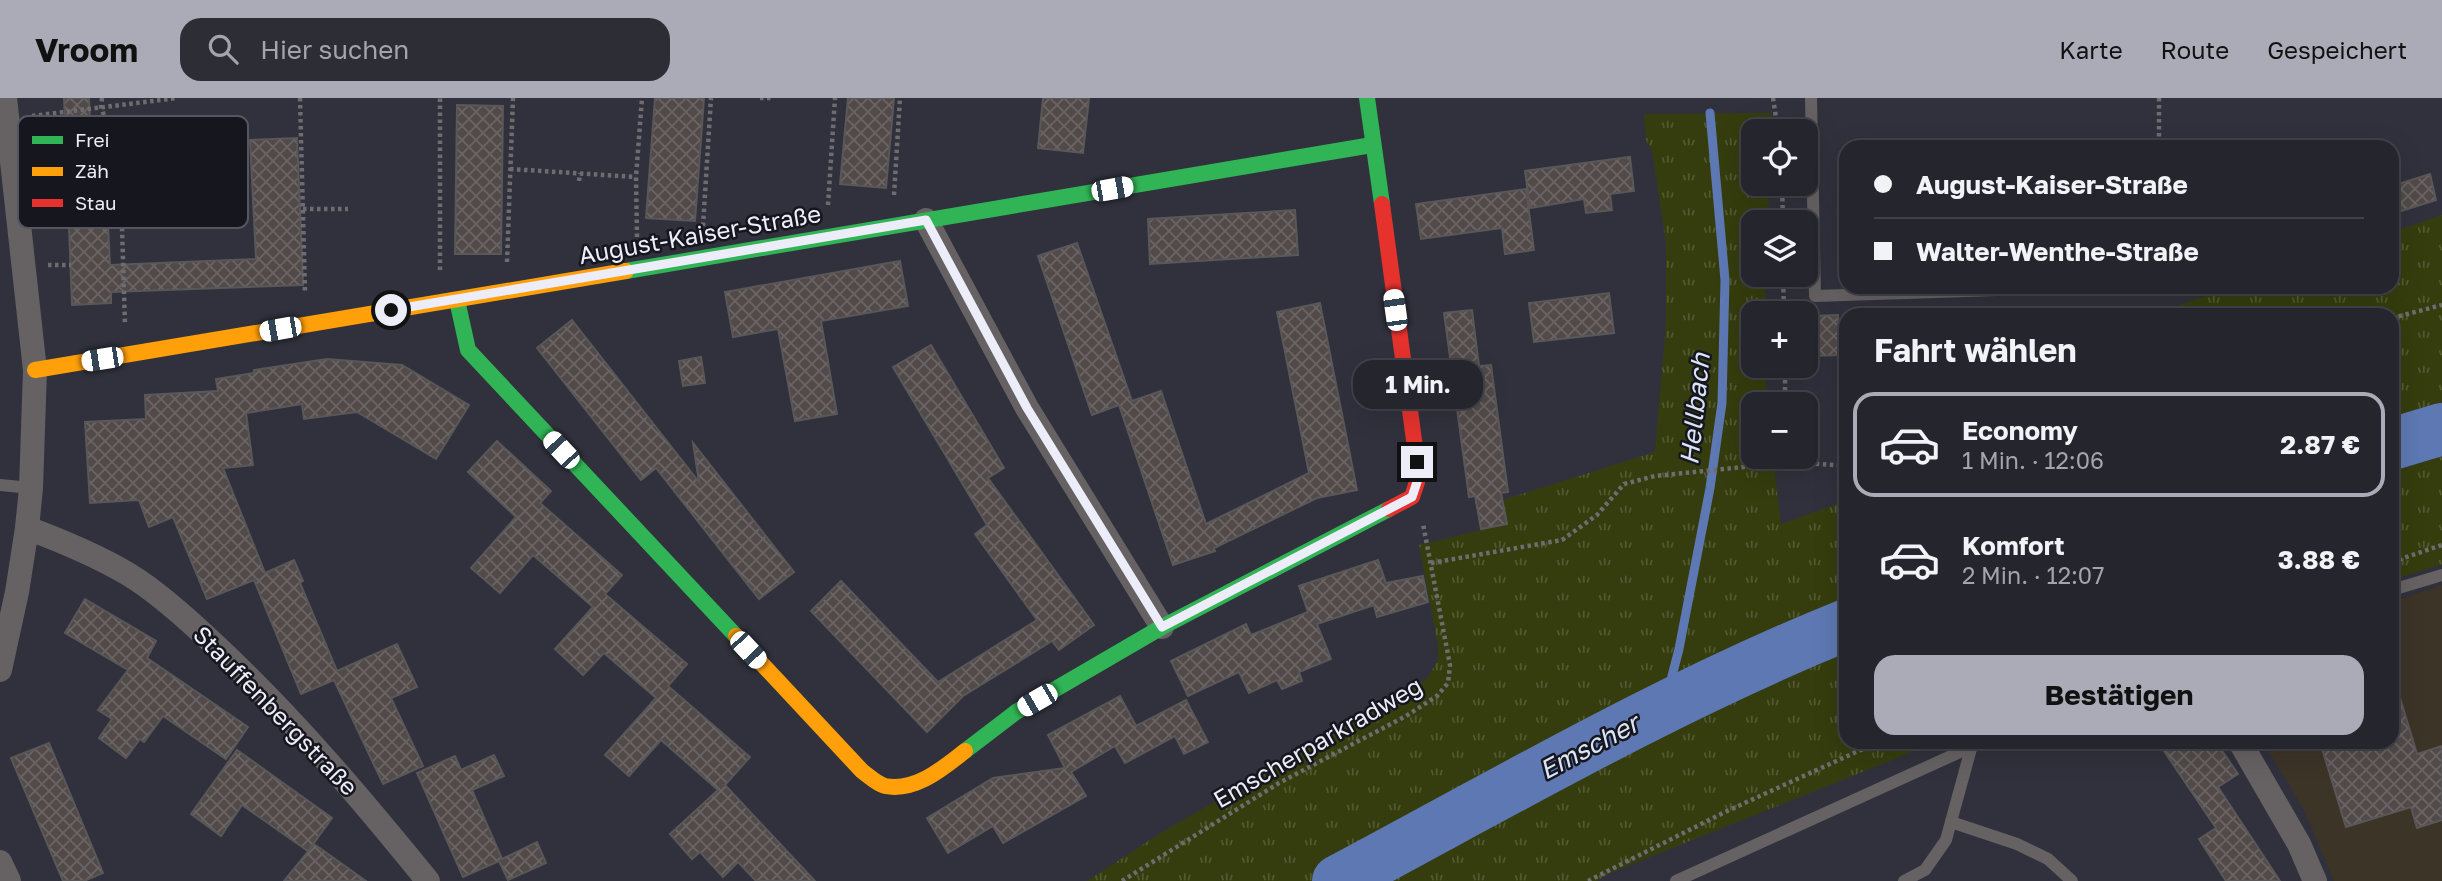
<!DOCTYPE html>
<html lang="de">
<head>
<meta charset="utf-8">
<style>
	body { margin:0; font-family:"Golos Text",sans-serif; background:#2c2d35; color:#f1f3f6; height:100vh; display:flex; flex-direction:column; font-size:26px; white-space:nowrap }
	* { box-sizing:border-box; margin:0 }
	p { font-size:23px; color:#a3a5aa }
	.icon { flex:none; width:38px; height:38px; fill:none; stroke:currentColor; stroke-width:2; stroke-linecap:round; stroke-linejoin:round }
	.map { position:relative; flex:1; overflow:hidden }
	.sheet { position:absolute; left:1839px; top:210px; width:560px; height:441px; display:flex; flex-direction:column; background:#24252d; border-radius:21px; box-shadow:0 7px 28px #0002,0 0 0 2px #414249 }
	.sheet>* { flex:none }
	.banner { position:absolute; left:1839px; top:42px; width:560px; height:154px; border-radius:21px; box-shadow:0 7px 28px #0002,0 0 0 2px #414249; display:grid; align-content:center; height:154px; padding:0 35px; background:#24252d }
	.fabs { position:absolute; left:1741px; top:21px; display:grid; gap:14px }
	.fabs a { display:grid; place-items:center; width:77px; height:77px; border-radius:14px; background:#24252d; box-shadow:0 7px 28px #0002,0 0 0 2px #414249; font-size:35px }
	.end { position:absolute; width:32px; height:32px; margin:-16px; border:9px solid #ecedf9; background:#111; box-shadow:0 0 0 4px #111 }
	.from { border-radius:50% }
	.bubble { position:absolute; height:49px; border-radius:21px; background:#24252d; box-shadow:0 7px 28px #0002,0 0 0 2px #414249; font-size:23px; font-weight:700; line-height:49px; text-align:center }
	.car { position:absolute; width:21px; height:42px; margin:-21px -10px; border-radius:9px; box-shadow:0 0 5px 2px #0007; background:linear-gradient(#fff 24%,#345 0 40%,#fff 0 76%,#345 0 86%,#fff 0) }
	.banner b { display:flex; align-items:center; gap:24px; height:66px; font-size:26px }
	.banner b+b { border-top:2px solid #414249 }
	.banner i { width:18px; height:18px; background:#f1f3f6 }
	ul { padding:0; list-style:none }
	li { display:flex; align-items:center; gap:21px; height:105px; margin:0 14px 10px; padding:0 21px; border:4px solid transparent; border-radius:21px }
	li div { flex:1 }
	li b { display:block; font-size:26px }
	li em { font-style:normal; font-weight:700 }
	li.active { border-color:#aaabb7 }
	li>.icon { width:63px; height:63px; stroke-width:1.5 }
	h2 { padding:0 35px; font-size:32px; line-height:84px }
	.cta { display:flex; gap:14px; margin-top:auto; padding:14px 35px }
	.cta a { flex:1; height:80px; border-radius:21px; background:#aaabb7; color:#111; font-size:28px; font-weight:700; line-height:80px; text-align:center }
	header { display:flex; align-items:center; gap:42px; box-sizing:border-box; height:98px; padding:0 35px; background:#aaabb7; color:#111 }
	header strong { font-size:33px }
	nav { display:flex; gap:38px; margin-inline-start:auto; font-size:24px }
	.search { width:490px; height:63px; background:#2c2d35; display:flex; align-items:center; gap:18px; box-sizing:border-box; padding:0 24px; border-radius:21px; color:#a3a5aa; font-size:26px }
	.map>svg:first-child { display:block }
</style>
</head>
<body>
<header>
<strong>Vroom</strong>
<div class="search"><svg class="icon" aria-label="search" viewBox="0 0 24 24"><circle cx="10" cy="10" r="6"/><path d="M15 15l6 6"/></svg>Hier suchen</div>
<nav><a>Karte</a><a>Route</a><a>Gespeichert</a></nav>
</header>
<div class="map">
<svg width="2442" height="783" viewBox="0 0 2442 783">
	<defs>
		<pattern id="grass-tufts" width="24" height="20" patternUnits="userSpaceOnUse" patternTransform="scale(1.75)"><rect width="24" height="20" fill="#353d0e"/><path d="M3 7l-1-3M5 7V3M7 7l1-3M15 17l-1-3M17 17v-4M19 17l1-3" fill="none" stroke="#525932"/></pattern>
		<pattern id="building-cross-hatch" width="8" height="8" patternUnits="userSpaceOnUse" patternTransform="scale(1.75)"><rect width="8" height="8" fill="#514a49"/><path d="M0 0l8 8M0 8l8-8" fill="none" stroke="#6a6464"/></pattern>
	</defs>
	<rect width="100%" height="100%" fill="#30313c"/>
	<path fill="#3d3428" d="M2442,487V783H2334L2304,712L2263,644H2392V504Z"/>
	<g fill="url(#grass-tufts)">
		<path d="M1771,15L1770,33H1754V86H1769L1768,124H1754V177H1766L1765,215H1754V268H1764L1768,306H1754V359H1773L1781,426L1846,403V644H1937L1610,775L1597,783H1087L1159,736L1427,581L1438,562V547L1419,447L1507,426L1503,402L1655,354L1666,226V145L1652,53L1646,42L1644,16Z"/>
		<path d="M2442,117V466L2392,482V217H2150L2232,189H2392V134Z"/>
	</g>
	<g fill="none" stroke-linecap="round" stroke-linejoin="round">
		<path stroke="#5d78b3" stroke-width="9" d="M1664,609L1679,551L1710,390L1722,305L1725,182L1710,15"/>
		<g stroke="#5d78b3" stroke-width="52">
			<path d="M2392,346L2442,331"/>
			<path d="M1338,783C1505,694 1670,598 1846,527"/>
		</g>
	</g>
	<g fill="url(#building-cross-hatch)" stroke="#5a5759" stroke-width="2">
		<path d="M64,0H89L91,46H104L110,167L256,161L250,42L297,40L303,187L111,194V205L72,207Z"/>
		<path d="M655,0H704L695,123L646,120Z"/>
		<path d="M848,0H894L886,90L840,86Z"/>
		<path d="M1043,0H1089L1083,55L1038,50Z"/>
		<path d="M457,7L503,8L501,156H455Z"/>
		<path d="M1630,59L1634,93L1610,96L1612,112L1586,115L1584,101L1530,110L1525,73Z"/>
		<path d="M2430,76L2436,102L2392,116V88Z"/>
		<path d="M1526,91L1534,152L1505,156L1502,130L1421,141L1416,106Z"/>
		<path d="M1295,112L1298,157L1150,166L1148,121Z"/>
		<path d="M1077,145L1132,303L1161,293L1206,426L1309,375L1277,214L1320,205L1357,392L1317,400L1214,450L1215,453L1173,467L1119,307L1092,317L1038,158Z"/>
		<path d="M900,163L908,208L821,223L837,316L795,323L778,231L733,239L725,194Z"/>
		<path d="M1609,195L1614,235L1534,244L1529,205Z"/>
		<path d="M1472,212L1479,268L1491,267L1508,394L1501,395L1507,426L1481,431L1475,398L1469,399L1444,215Z"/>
		<path d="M1838,217L1840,257L1812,258V218Z"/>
		<path d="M572,222L699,384L693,345L794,474L759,501L656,370L641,382L537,250Z"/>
		<path d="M931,247L1004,370L988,380L1094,527L1059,552L1052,543L963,598L927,634L811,513L841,483L938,584L1037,522L975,436L987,427L893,269Z"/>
		<path d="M701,259L705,285L683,288L679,263Z"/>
		<path d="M327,261L402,267L469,307L436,361L357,314L304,321L302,306L246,315L253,367L223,370L265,475L294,462L303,483L300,485L337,573L397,546L417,589L391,600L423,668L383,686L334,582L301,596L254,482L207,501L173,419L149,429L139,402L90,405L85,324L146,321L145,297L218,293L216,281L254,275V272Z"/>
		<path d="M497,343L551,393L540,405L622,477L605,496L687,566L668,588L750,659L725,687L815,783H756L738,764L723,779L700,754L692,761L670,736L718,692L661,642L629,678L605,657L656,600L604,555L583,577L555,551L593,509L533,457L500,495L471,470L516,419L468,374Z"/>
		<path d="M1378,462L1386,485L1423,478L1428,504L1377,519L1374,507L1317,526L1331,561L1299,574L1302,583L1282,591L1277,582L1249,595L1239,574L1188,598L1171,563L1246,526L1251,537L1308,514L1299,488Z"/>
		<path d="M85,501L156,543L147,560L248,629L226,661L163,618L144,644L140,641L126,660L99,640L112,621L98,612L128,572L65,535Z"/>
		<path d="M2398,593L2417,656L2442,648V722L2417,730L2411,709L2346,729L2320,644H2392V594Z"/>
		<path d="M1120,598L1136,628L1186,602L1208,644L1184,656L1175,638L1125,665L1115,648L1071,674L1086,698L1003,745L993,728L948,755L927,720L993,680L1065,670L1048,637Z"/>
		<path d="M2178,644H2216L2238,676L2218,689L2280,783H2226L2199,741L2216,730L2164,653Z"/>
		<path d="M49,645L103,775L84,783H63L11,660Z"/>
		<path d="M237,652L332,720L308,753L242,707L221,738L191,716Z"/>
		<path d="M494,657L504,678L472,692L502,761L537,744L546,765L508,782L499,763L463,779L417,675L455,658L461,672Z"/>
		<path d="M314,746L366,783H284Z"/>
	</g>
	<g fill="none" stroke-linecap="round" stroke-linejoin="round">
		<g stroke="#6f6c70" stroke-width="4.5" stroke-dasharray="3.5 3.5" stroke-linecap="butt">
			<path d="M102,0L101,9L120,64L125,227"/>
			<path d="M300,0L305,195"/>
			<path d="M760,0H772"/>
			<path d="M1773,0L1778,33"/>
			<path d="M2159,0V49"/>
			<path d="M32,18L177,0"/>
			<path d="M510,71L636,79"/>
			<path d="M579,83L580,75"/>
			<path d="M1782,86L1783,124"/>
			<path d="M40,88L67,87"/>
			<path d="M894,97L900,0"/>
			<path d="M828,107L835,0"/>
			<path d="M303,111H348"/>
			<path d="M703,128L711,0"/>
			<path d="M637,139L636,79L642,0"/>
			<path d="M507,164L513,0"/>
			<path d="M48,167H71"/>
			<path d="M440,172V0"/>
			<path d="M1783,177L1784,215"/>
			<path d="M2392,220L2442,207"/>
			<path d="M1785,268V306"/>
			<path d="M1792,359L1793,364L1846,368"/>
			<path d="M2392,464L2442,447"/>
			<path d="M1431,465L1562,442L1597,417L1624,386L1655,378L1793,364"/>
			<path d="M1122,783L1279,685L1406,618L1437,598L1448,585L1450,567L1423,426"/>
			<path d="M1588,783L1725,714L1878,644"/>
		</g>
		<g stroke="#666263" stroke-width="12">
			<path d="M1811,0L1815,198L2085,189"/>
			<path d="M0,387L31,390"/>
			<path d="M2392,492L2442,477"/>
			<path d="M1951,724L2017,746L2048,761L2072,783"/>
			<path d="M1676,783L1982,644"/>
			<path d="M1904,783L1925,772L1946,742L1972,647"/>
		</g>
		<g stroke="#666263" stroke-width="24">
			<path d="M926,122L1027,310L1162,529"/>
			<path d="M27,430C62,443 96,457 128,476C158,494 193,526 218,550C295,622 362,702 428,783"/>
			<path d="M0,572L17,494L27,430L31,390L35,272L5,0"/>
			<path d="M2240,644L2299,746L2315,783"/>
			<path d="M0,764L9,783"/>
		</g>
		<g stroke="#30b455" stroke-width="16">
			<path d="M1367,0L1382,106"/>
			<path d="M626,173L1372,47"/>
			<path d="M457,202L468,252L736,538"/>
			<path d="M965,653L1016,614L1162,529L1389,411"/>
		</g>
		<g stroke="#ff9f0a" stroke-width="16">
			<path d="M35,272L626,173"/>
			<path d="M736,538L862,673C869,678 877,686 885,688C916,694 943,670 965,653"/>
		</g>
		<path stroke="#e5322d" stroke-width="16" d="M1382,106L1417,364V384L1412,399L1389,411"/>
	</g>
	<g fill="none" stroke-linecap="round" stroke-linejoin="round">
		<path stroke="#ecedf9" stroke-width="9" d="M391,212L926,122L1027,310L1162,529L1412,399L1417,384V364"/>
	</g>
	<g text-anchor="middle" stroke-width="5" stroke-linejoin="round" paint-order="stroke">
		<g font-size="24" fill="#ecedf9" stroke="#16161f">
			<text transform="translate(700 137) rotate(-10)" y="8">August-Kaiser-Straße</text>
			<text transform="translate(275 613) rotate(46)" y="8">Stauffenbergstraße</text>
			<text transform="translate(1318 645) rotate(-30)" y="8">Emscherparkradweg</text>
		</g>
		<g font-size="26" font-style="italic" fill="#dbe4f7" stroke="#16161f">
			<text transform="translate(1695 311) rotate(-84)" y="9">Hellbach</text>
			<text transform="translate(1589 649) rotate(-28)" y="9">Emscher</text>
		</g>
	</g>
	<rect x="18" y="18" width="230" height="112" rx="10" fill="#16161f" stroke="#565660" stroke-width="2"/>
	<rect x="32" y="38" width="31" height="8" fill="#30b455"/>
	<rect x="32" y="69" width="31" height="9" fill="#ff9f0a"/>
	<rect x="32" y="101" width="31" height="8" fill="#e5322d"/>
	<g font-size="19" fill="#ecedf9">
		<text x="75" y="49">Frei</text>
		<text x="75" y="80">Zäh</text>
		<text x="75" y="112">Stau</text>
	</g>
</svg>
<div class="fabs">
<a><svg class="icon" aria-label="locate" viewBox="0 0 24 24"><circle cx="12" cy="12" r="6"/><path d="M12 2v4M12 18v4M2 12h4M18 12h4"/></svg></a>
<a><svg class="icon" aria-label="layers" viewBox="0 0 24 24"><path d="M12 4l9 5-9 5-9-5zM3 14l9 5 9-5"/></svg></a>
<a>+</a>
<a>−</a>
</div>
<i class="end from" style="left:391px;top:212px"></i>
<i class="end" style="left:1417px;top:364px"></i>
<div class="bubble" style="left:1353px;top:262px;width:130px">1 Min.</div>
<i class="car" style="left:1112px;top:91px;rotate:80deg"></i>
<i class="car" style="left:1395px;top:212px;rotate:352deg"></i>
<i class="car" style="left:280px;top:231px;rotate:260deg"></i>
<i class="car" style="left:102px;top:261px;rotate:261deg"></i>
<i class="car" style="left:561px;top:352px;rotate:317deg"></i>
<i class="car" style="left:748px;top:552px;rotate:137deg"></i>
<i class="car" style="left:1037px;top:602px;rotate:240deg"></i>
<div class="banner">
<b><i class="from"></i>August-Kaiser-Straße</b>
<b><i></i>Walter-Wenthe-Straße</b>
</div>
<section class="sheet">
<h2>Fahrt wählen</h2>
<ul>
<li class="active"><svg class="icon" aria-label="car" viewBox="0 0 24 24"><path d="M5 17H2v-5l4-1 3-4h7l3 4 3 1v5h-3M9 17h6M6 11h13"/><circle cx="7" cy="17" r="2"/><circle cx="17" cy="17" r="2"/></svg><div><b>Economy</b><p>1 Min. · 12:06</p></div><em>2.87 €</em></li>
<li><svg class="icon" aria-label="car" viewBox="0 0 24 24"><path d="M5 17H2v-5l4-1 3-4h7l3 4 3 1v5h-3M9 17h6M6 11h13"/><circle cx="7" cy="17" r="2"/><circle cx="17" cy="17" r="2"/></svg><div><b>Komfort</b><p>2 Min. · 12:07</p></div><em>3.88 €</em></li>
</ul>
<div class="cta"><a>Bestätigen</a></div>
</section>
</div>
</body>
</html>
